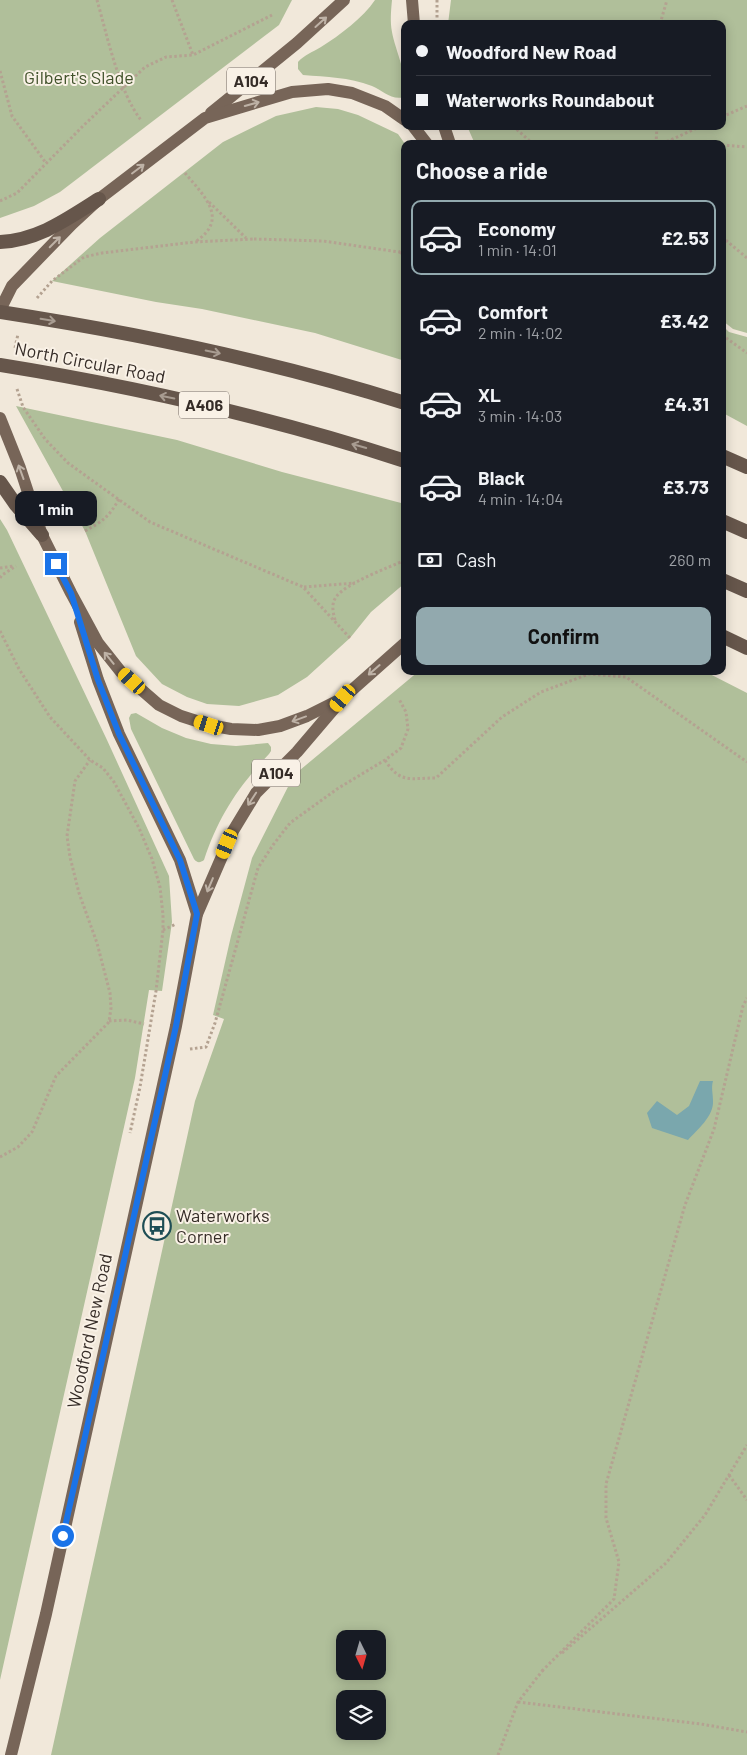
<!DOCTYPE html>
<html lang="en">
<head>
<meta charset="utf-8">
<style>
	body { margin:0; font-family:Barlow,sans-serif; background:#20242c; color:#f1f3f6; height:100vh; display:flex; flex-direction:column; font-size:19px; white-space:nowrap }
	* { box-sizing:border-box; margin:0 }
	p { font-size:16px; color:#9ea1a6 }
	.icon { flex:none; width:28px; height:28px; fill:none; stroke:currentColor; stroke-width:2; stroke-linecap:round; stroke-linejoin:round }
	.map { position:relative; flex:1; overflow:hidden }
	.side { position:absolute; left:401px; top:140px; width:325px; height:535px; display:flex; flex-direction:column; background:#171b24; border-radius:10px; box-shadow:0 2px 12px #0003 }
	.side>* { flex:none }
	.banner { position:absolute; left:401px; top:20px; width:325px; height:110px; border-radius:10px; box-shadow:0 2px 12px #0003; display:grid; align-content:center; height:110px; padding:0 15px; background:#171b24 }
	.needle { width:32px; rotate:175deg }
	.fabs { position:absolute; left:336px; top:1630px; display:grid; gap:10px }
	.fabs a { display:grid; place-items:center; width:50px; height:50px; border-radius:10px; background:#171b24; box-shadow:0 2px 12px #0003; font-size:25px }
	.end { position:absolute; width:22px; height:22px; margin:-11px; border:6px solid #1a73e8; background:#fff; box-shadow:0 0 0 2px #fff }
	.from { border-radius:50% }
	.bubble { position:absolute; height:35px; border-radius:10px; background:#171b24; box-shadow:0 2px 12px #0003; font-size:16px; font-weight:700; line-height:35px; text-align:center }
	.car { position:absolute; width:15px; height:30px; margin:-15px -8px; border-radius:6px; box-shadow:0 0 4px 1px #0007; background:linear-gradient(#f5c518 24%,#345 0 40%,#f5c518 0 76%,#345 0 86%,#f5c518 0) }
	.banner b { display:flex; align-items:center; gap:18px; height:48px; font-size:19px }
	.banner b+b { border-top:1px solid #363941 }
	.banner i { width:12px; height:12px; background:#f1f3f6 }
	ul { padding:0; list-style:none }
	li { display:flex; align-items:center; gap:15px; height:75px; margin:0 10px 8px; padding:0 5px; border:2px solid transparent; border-radius:10px }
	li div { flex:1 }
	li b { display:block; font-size:19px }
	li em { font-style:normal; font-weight:700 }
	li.on { border-color:#92a9ae }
	li>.icon { width:45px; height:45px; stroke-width:1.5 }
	h2 { padding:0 15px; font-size:22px; line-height:60px }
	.pay { display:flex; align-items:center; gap:12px; height:55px; padding:0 15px; font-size:19px }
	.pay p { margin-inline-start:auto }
	.button { display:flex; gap:10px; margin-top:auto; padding:10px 15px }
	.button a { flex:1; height:58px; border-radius:10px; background:#92a9ae; color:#111; font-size:20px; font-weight:700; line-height:58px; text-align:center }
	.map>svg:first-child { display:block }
</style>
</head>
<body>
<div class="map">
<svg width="747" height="1755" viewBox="0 0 747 1755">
	<rect width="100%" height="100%" fill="#f1e8da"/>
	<g fill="#b0bf9a" fill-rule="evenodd">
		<path d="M0,0H292L279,25L60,192L34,206L0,218Z"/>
		<path d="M375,0H392C391,11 390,21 392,32C395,50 410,80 404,97C392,101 382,90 372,86C348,77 327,77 303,75L298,69V62C304,55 313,52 321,47C340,35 363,18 375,0Z"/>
		<path d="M451,0H747V333L733,329L723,321L722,144H475L467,126H722V24H448Z"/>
		<path d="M316,107L338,109L358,115L398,134L405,144V361L315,333L202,309L156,302L52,281L100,238L223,142L276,116Z"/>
		<path d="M723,326L729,332L747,337V426L723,413Z"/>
		<path d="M16,406L177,440L282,472L405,504V583L371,612L350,638L307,677L278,695L239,706L207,704L187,697L162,684L136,656L85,531Z"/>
		<path d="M0,519L7,530L107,740L169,876L172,922L162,991L149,990L135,1078L0,1680Z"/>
		<path d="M419,671H704L747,693V1755H51L195,1101L224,1019L213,1015L231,936L252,858L294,775ZM345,1639H378V1671H345ZM345,1699H378V1731H345Z"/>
		<path d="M136,713L162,728L186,738L211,744L236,746L268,743L271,747V751L269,754C238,787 218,817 204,860C200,863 197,863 194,859L131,729L129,718L131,714Z"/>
	</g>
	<path fill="#7aa7ad" d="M700,1081H713C711,1088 713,1093 713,1101C714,1116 697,1130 688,1140L652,1128L647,1113L657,1101L677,1115L689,1106Z"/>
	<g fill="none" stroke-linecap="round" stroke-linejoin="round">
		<g stroke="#b4a291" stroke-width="3" stroke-dasharray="2.5 2.5" stroke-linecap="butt">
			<path d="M97,0C107,35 119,92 141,120"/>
			<path d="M172,0L193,55"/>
			<path d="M437,0V24"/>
			<path d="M660,24L667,0"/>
			<path d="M0,71L12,116L46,163"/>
			<path d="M722,117L747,106"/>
			<path d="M513,126L533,144"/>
			<path d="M670,141L704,144"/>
			<path d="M656,144L657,126"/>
			<path d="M657,144L668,141L702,126"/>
			<path d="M722,145L747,147"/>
			<path d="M185,173C204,196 230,219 195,242"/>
			<path d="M0,201L17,193L84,125L145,67L166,57L193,55L272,15"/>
			<path d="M209,202L246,238"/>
			<path d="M722,237L747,258"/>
			<path d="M254,239L323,241L399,252L405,250"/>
			<path d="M400,252L405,256"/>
			<path d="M37,298L52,281L84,257L102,253L194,242L254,239"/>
			<path d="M722,335L747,353"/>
			<path d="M15,348L18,334"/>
			<path d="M17,389L23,407L45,439L68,463L150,522L303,587L350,638"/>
			<path d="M85,531C103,521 109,517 119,499"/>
			<path d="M0,568L14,566"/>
			<path d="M0,578L2,575L16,566"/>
			<path d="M304,587L355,583"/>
			<path d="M335,620C333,612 331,604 336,597C346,583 388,568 405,560"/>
			<path d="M0,631L19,669L50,717L90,760L103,768L114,782L139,828L152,859L160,887L163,915V930L156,991L140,1087L130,1133"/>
			<path d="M385,760C400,784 410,778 436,778L502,717L541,692L589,674L626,677L747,762"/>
			<path d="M163,930L176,924"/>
			<path d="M109,1021L127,1020L144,1024"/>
			<path d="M190,1049L206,1047L215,1023L258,868L273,845L290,823L337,789L385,760L401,748L408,729L406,712L399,699"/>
			<path d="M0,1157L18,1147L32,1132L56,1076L109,1022L111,1008L110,993L97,943L79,893L70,857L67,836L75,781L90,760"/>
			<path d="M729,1475L747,1500"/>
			<path d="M562,1653L666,1563L705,1515L747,1445"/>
			<path d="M542,1671L614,1599L619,1562L606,1518V1484L685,1205L714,1129L743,1006L747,998"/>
			<path d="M518,1702L701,1724L747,1732"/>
			<path d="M498,1755L518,1702L543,1670"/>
		</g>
		<g stroke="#776558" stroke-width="12">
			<path d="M412,0L414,24"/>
			<path d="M211,113L297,43L344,0"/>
			<path d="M413,126L427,144"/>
			<path d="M444,126L450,144"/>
			<path d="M0,310L12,286L72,224L99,199L205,118L292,92L328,89L352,93L385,106L405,120"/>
			<path d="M0,418L20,468L42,535L71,593L98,643L121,672L159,705L181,716L209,725L231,729L258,730L280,726L307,716L343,698L405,643"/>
			<path d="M80,622L98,680L119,734L180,860L197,914"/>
			<path d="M11,1755L46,1614L176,1026L197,914L233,831L256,793L297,752L343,698"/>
		</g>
		<g stroke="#66564b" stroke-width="14">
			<path d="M0,242C39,240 67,219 99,199"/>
			<path d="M0,312C136,333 273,361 405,403"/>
			<path d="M0,365C137,387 273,418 405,461"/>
			<path d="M722,456L747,467"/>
			<path d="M0,482L16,505L42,535"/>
			<path d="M722,521L747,532"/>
			<path d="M722,580L747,591"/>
			<path d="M722,636L747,648"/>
		</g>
	</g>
	<defs><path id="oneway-shaft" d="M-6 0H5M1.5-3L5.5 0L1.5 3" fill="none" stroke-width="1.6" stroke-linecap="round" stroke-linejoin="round" transform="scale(1.25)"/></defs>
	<g stroke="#beb2a6">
		<use href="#oneway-shaft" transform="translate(321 22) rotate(-42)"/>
		<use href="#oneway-shaft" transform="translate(252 104) rotate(-16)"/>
		<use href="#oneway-shaft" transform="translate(138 169) rotate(-37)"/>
		<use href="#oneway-shaft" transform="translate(55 242) rotate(-45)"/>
		<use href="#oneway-shaft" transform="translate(21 472) rotate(-110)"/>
		<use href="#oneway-shaft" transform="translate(109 658) rotate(-129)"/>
		<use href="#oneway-shaft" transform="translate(374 670) rotate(139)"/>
		<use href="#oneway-shaft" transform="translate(299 719) rotate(160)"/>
		<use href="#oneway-shaft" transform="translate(252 799) rotate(123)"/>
		<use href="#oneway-shaft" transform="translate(210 885) rotate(113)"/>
	</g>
	<g stroke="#a89c91">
		<use href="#oneway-shaft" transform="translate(48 320) rotate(9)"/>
		<use href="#oneway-shaft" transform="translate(213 352) rotate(12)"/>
		<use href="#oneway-shaft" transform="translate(167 397) rotate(-168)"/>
		<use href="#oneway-shaft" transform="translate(359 446) rotate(-164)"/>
	</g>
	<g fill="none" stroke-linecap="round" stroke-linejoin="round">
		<path stroke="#1a73e8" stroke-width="6" d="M56,564L71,593L98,680L119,734L180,860L197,914L176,1026L63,1536"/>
	</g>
	<defs>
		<symbol id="bus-ring" viewBox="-11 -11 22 22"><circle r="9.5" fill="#f9f1e6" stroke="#1e4e55" stroke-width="1.5"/><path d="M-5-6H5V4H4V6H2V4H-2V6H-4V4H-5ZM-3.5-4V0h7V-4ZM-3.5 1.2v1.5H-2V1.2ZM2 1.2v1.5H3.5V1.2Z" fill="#1e4e55"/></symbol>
	</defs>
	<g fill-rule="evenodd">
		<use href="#bus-ring" x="141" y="1210" width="32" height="32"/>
	</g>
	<g text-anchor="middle" stroke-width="4" stroke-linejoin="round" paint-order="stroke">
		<g fill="#f9f1e6" stroke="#706760" stroke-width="1">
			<rect x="227" y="67.5" width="48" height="27" rx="4"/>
			<rect x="179" y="391.5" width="50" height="27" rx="4"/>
			<rect x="252" y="759.5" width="48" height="27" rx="4"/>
		</g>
		<g font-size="16" font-weight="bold" fill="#352c27">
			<text x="251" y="87">A104</text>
			<text x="204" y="411">A406</text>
			<text x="276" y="779">A104</text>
		</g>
		<g font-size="18" fill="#41522b" stroke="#f9f1e6">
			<text x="79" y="84">Gilbert's Slade</text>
		</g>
		<g font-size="18" fill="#352c27" stroke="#f9f1e6">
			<text transform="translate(90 363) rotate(11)" y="6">North Circular Road</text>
			<text transform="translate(90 1331) rotate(-78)" y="6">Woodford New Road</text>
		</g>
		<g font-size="18" fill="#352c27" stroke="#f9f1e6" text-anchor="start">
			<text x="176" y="1222">Waterworks<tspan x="176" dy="21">Corner</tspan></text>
		</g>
	</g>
</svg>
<div class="fabs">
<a><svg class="needle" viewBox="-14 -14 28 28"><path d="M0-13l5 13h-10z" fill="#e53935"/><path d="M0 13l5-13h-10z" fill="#9ea1a6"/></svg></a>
<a><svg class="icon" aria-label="layers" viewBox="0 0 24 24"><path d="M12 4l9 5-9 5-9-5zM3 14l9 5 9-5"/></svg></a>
</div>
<i class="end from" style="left:63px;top:1536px"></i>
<i class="end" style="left:56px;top:564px"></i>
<div class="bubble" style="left:15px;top:491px;width:82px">1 min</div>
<i class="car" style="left:132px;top:681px;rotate:312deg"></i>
<i class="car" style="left:343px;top:698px;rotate:220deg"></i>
<i class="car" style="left:209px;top:725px;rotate:288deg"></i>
<i class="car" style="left:227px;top:844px;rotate:203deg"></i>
<div class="banner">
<b><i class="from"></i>Woodford New Road</b>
<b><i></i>Waterworks Roundabout</b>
</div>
<section class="side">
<h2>Choose a ride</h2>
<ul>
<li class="on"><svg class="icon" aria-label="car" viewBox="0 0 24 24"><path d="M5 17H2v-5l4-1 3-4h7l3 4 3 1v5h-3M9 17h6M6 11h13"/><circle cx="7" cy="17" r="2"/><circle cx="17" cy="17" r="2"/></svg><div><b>Economy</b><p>1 min · 14:01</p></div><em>£2.53</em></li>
<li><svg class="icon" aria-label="car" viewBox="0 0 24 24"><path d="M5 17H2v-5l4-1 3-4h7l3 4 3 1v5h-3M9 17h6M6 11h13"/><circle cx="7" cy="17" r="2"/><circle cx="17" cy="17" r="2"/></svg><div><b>Comfort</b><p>2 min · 14:02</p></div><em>£3.42</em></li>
<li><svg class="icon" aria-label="car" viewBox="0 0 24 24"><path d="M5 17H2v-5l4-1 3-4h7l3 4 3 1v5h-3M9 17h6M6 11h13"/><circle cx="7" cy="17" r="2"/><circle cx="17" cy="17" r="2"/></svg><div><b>XL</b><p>3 min · 14:03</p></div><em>£4.31</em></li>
<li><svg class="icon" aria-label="car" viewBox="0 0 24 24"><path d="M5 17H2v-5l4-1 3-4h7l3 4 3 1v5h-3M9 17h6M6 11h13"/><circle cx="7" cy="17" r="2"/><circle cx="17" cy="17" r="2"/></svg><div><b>Black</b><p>4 min · 14:04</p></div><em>£3.73</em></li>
</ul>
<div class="pay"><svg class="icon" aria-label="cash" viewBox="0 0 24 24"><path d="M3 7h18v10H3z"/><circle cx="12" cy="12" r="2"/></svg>Cash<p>260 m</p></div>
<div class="button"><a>Confirm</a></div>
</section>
</div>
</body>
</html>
